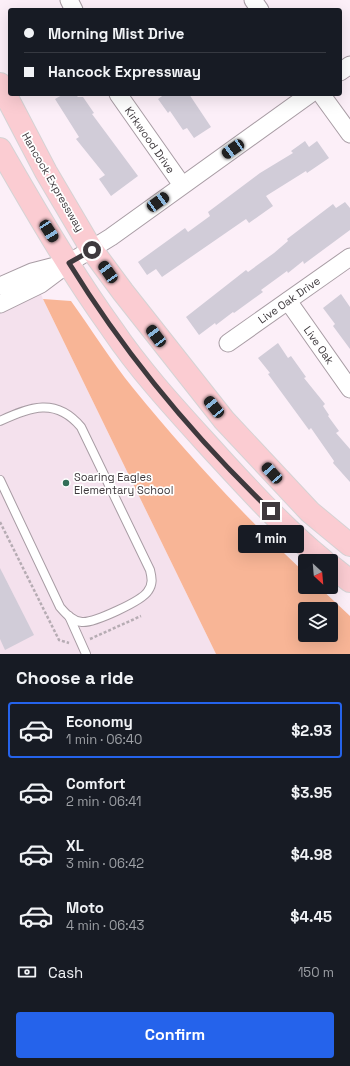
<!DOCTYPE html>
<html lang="en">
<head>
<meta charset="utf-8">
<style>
	body { margin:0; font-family:"Space Grotesk",sans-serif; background:#242831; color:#f1f3f6; height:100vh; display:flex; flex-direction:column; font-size:15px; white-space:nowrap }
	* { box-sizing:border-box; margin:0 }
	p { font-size:13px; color:#9ea1a6 }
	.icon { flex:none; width:22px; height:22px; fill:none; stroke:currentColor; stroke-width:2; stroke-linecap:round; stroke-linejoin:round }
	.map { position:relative; height:654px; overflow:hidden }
	.details { display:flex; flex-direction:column; background:#171b24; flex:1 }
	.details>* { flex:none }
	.guide { position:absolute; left:8px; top:8px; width:334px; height:88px; border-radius:4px; box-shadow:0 4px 16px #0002; display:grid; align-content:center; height:88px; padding:0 16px; background:#171b24 }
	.needle { width:26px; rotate:154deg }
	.buttons { position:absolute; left:298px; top:554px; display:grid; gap:8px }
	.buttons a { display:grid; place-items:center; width:40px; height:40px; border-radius:4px; background:#171b24; box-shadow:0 4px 16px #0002; font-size:20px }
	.end { position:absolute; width:18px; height:18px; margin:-9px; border:5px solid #3e393d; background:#fff; box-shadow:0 0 0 2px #fff }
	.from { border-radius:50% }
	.bubble { position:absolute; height:28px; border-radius:4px; background:#171b24; box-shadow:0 4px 16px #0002; font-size:13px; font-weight:700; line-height:28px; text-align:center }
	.car { position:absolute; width:12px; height:24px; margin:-12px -6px; border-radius:5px; box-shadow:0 0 3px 1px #0007; background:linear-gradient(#222 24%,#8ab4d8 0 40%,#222 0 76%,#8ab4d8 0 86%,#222 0) }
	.guide b { display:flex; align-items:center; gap:14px; height:38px; font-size:15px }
	.guide b+b { border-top:1px solid #363941 }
	.guide i { width:10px; height:10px; background:#f1f3f6 }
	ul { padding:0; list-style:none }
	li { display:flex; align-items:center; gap:12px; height:56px; margin:0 8px 6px; padding:0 8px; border:2px solid transparent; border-radius:4px }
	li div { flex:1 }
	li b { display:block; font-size:15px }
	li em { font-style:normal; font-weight:700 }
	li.active { border-color:#2563eb }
	li>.icon { width:36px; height:36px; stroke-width:1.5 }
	h2 { padding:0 16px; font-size:18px; line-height:48px }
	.pay { display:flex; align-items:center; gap:10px; height:44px; padding:0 16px; font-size:15px }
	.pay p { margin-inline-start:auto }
	.action { display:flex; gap:8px; margin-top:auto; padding:8px 16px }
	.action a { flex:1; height:46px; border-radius:4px; background:#2563eb; color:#fff; font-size:16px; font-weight:700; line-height:46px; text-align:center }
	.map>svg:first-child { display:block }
</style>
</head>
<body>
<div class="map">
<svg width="350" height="654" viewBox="0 0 350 654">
	<rect width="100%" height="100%" fill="#fceff8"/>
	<path fill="#f4e1ed" d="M40,292L43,299L216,654H0V312Z"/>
	<path fill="#f8b596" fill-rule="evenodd" d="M43,299L71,301C92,330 111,361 133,388C186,453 244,516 305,573V587H319L350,616V654H216ZM305,609H331V635H305Z"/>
	<g fill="#d1ccd8">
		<path d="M64,94H75L78,97H83L94,113L92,114L138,176L111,196L99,179L105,175L76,139L79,137L55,99Z"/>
		<path d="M165,94H189L211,127L194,138L187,128L183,130L170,111L168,113L158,99Z"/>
		<path d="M305,141L309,147L317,141L329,158L307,173L306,171L266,196L273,206L249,223L246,219L162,277L156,269L147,275L138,262L185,228L188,232L210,216L208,212L260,173L293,153L291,151Z"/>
		<path d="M345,202L350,208V230L304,264L303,261L288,273L287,271L261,290L263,292L234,313L233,312L216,325L215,323L199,335L186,317L246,270L248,272L274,253L288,241L287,239L333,204L336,208Z"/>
		<path d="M341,294L350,307V349L333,326L335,324L323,308Z"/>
		<path d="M278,343L288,358L291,356L306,377L304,378L325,404L323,406L329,415L328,416L339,431L336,433L350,449V482L333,463L334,461L311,428L309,430L268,374L270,373L258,358Z"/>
		<path d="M0,568L34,635L5,650L0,639Z"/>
	</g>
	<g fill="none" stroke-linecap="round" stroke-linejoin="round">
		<defs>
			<g id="service">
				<path d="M0,421C30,407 56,397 81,427L150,570C152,578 153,584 148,591C142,601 94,623 82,622C72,621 66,614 60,607L0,480"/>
				<path d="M69,616L86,654"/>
			</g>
			<g id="minor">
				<path d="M69,0L74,10"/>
				<path d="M253,0L260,10"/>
				<path d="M340,72L350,65"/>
				<path d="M118,94L182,185"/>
				<path d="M321,94L350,134"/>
				<path d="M0,286L32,272L63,264"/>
				<path d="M288,301L350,389"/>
				<path d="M0,304L41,284L69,263L111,237L310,94"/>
				<path d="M228,343L350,257"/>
			</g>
			<g id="primary">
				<path d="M0,84L46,172L92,250L123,292L224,420L310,512L350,545"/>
				<path d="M0,149C35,210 71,272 112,329C143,375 182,416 219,457C252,493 286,530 324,561"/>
				<path d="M331,566L350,581"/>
			</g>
		</defs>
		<use href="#service" stroke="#a89ca4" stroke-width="10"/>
		<use href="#minor" stroke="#a89ca4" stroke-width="19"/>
		<use href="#primary" stroke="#d5d3d4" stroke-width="24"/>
		<g stroke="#b6acb3" stroke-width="2.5" stroke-dasharray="3 2" stroke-linecap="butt">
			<path d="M0,522L59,640L69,643"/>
			<path d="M90,639L141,616"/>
		</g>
		<use href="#service" stroke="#fff" stroke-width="8"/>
		<use href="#minor" stroke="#fff" stroke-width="17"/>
		<use href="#primary" stroke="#fbccd2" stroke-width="22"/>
	</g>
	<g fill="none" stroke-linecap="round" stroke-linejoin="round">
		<path stroke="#3e393d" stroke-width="5" d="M92,250L69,263C125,354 194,437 271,511"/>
	</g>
	<circle fill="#326e58" stroke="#fff" stroke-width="1.5" cx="66" cy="483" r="4"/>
	<g text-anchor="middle" stroke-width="3.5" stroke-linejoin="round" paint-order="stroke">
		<g font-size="11" fill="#3e393d" stroke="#fff">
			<text transform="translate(150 140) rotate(55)" y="4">Kirkwood Drive</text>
			<text transform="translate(53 182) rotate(60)" y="4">Hancock Expressway</text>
			<text transform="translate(289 300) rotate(-35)" y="4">Live Oak Drive</text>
			<text transform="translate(319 345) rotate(55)" y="4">Live Oak</text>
		</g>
		<g font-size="11" fill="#3e393d" stroke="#fff" text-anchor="start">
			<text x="74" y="481">Soaring Eagles<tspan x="74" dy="13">Elementary School</tspan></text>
		</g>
	</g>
</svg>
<div class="buttons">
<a><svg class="needle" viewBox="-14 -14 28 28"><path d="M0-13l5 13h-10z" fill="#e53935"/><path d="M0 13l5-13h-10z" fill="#9ea1a6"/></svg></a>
<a><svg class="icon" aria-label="layers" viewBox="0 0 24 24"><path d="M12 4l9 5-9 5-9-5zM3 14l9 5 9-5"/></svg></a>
</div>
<i class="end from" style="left:92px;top:250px"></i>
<i class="end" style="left:271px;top:511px"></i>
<div class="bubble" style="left:238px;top:525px;width:66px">1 min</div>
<i class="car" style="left:233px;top:149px;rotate:235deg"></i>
<i class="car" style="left:158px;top:202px;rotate:54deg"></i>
<i class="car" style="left:49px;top:231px;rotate:147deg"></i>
<i class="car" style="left:108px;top:272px;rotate:325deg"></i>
<i class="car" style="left:156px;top:336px;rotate:323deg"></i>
<i class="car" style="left:214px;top:407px;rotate:321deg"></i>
<i class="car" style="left:272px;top:473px;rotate:318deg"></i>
<div class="guide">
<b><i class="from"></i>Morning Mist Drive</b>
<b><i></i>Hancock Expressway</b>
</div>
</div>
<section class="details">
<h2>Choose a ride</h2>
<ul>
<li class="active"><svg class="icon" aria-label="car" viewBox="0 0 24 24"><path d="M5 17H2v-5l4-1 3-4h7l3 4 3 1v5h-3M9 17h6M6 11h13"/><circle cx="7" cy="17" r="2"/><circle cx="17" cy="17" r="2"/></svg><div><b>Economy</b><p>1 min · 06:40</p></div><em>$2.93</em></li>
<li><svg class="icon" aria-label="car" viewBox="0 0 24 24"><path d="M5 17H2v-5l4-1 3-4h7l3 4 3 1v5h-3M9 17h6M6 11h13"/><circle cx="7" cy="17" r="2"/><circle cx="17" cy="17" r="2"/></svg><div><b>Comfort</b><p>2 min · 06:41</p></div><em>$3.95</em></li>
<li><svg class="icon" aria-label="car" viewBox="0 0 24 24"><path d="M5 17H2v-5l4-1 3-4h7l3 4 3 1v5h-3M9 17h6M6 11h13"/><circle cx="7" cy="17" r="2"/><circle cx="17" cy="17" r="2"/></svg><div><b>XL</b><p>3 min · 06:42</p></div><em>$4.98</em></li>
<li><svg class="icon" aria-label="car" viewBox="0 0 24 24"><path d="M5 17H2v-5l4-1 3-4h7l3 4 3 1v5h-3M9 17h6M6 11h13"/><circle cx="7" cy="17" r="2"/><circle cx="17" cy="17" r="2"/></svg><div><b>Moto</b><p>4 min · 06:43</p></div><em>$4.45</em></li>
</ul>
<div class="pay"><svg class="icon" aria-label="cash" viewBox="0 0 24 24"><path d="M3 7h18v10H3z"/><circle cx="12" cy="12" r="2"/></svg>Cash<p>150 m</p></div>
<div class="action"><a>Confirm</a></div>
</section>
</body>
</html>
